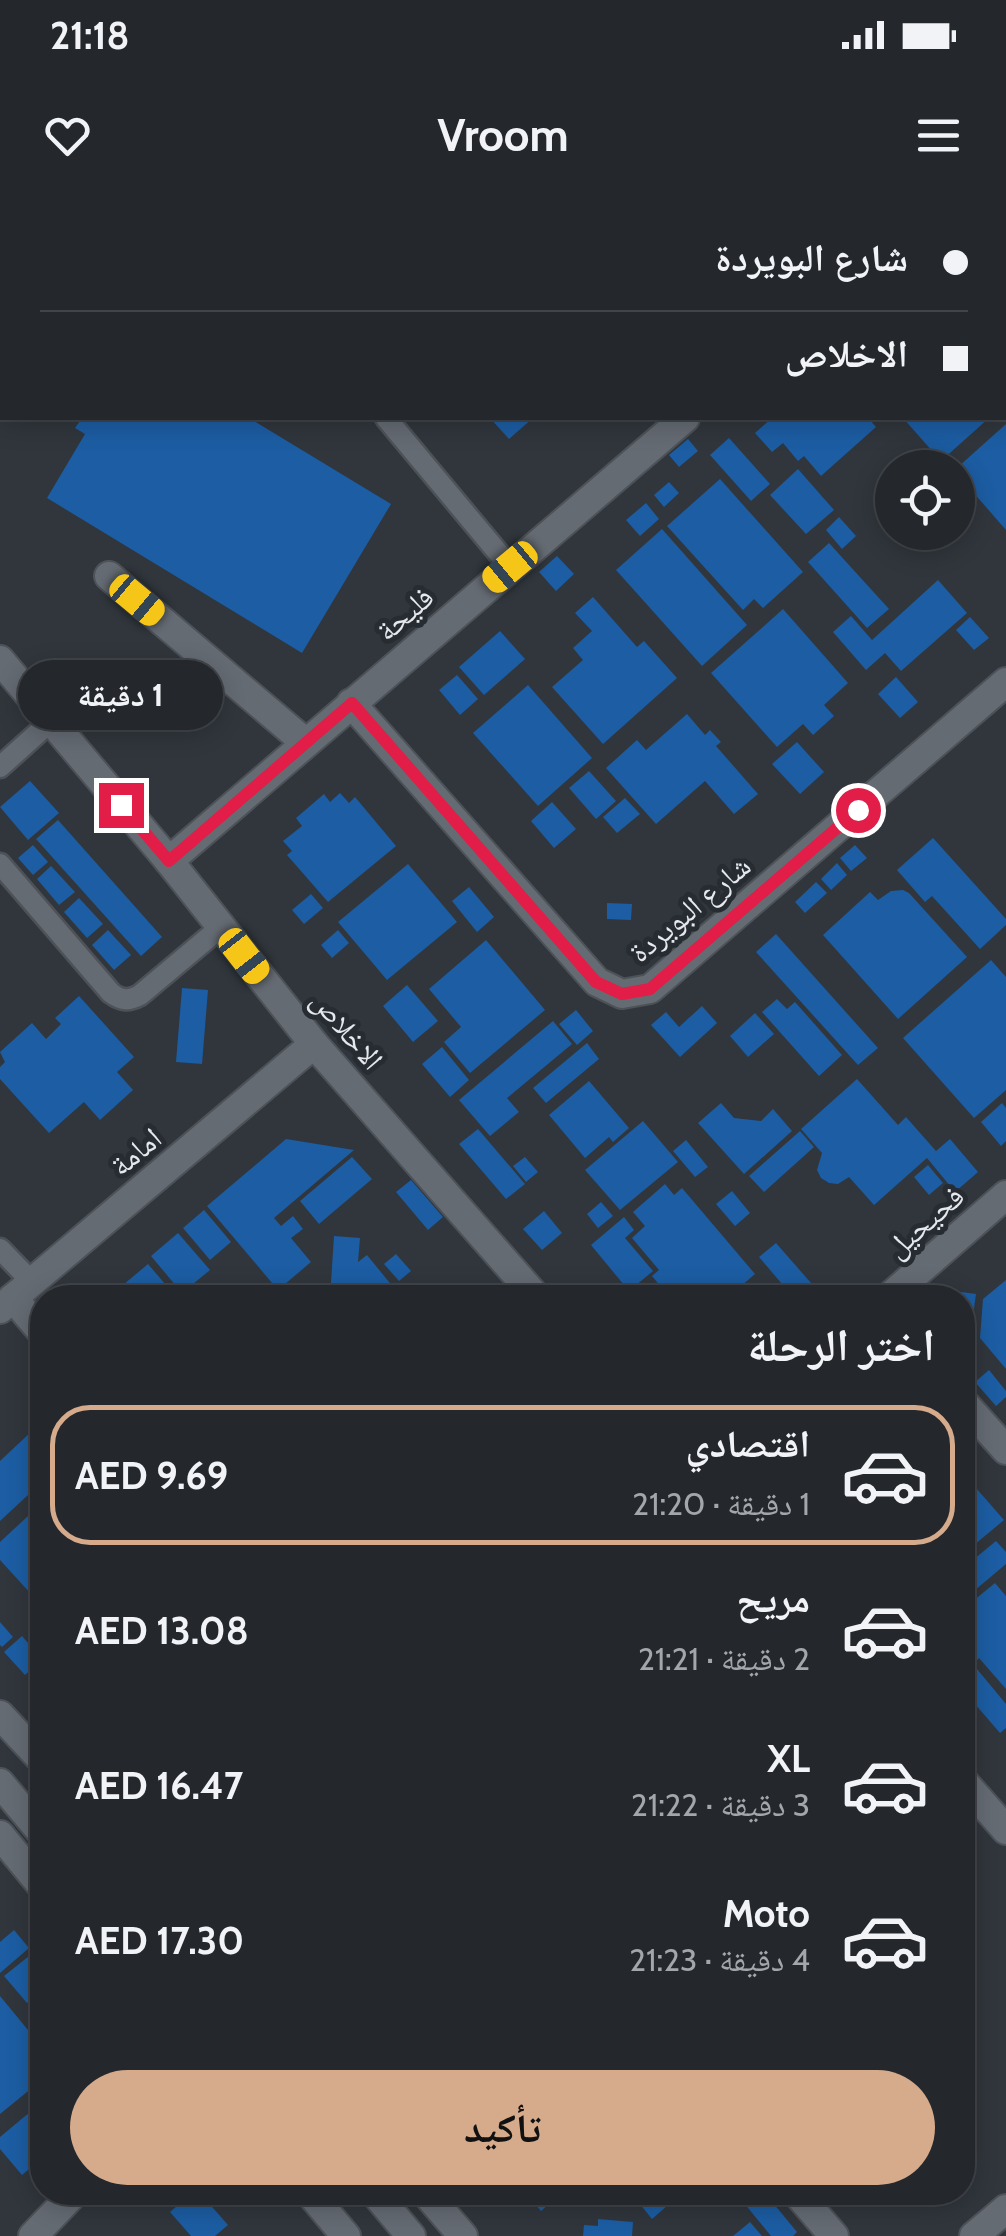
<!DOCTYPE html>
<html lang="ar">
<head>
<meta charset="utf-8">
<style>
	body { margin:0; font-family:Cabin,"Noto Naskh Arabic",sans-serif; background:#2c3035; color:#f1f3f6; direction:rtl; height:100vh; display:flex; flex-direction:column; font-size:38px; white-space:nowrap }
	* { box-sizing:border-box; margin:0 }
	p { font-size:32px; color:#a3a6aa }
	.icon { flex:none; width:55px; height:55px; fill:none; stroke:currentColor; stroke-width:2; stroke-linecap:round; stroke-linejoin:round }
	.map { position:relative; flex:1; overflow:hidden; direction:ltr }
	.side { position:absolute; left:30px; top:1085px; width:945px; height:920px; display:flex; flex-direction:column; background:#24282d; border-radius:40px; box-shadow:0 5px 25px #0003,0 0 0 2px #414449; direction:rtl }
	.side>* { flex:none }
	.top-card { position:absolute; left:0px; top:0px; width:1008px; height:220px; box-shadow:0 5px 25px #0003,0 0 0 2px #414449; direction:rtl; display:grid; align-content:center; height:220px; padding:0 40px; background:#24282d }
	.controls { position:absolute; left:875px; top:250px; display:grid; gap:20px }
	.controls a { display:grid; place-items:center; width:100px; height:100px; border-radius:50%; background:#24282d; box-shadow:0 5px 25px #0003,0 0 0 2px #414449; font-size:50px }
	.end { position:absolute; width:45px; height:45px; margin:-22px; border:12px solid #e11d48; background:#fff; box-shadow:0 0 0 5px #fff }
	.from { border-radius:50% }
	.bubble { position:absolute; height:70px; border-radius:35px; background:#24282d; box-shadow:0 5px 25px #0003,0 0 0 2px #414449; font-size:32px; font-weight:800; line-height:70px; text-align:center; direction:rtl }
	.car { position:absolute; width:30px; height:60px; margin:-30px -15px; border-radius:12px; box-shadow:0 0 8px 2px #0007; background:linear-gradient(#f5c518 24%,#345 0 40%,#f5c518 0 76%,#345 0 86%,#f5c518 0) }
	.top-card b { display:flex; align-items:center; gap:35px; height:95px; font-size:38px }
	.top-card b+b { border-top:2px solid #414449 }
	.top-card i { width:25px; height:25px; background:#f1f3f6 }
	ul { padding:0; list-style:none }
	li { display:flex; align-items:center; gap:30px; height:140px; margin:0 20px 15px; padding:0 20px; border:5px solid transparent; border-radius:40px }
	li div { flex:1 }
	li b { display:block; font-size:38px }
	li em { font-style:normal; font-weight:800 }
	li.current { border-color:#d6ab8b }
	li>.icon { width:90px; height:90px; stroke-width:1.5 }
	h2 { padding:0 40px; font-size:45px; line-height:120px }
	.button { display:flex; gap:20px; margin-top:auto; padding:20px 40px }
	.button a { flex:1; height:115px; border-radius:60px; background:#d6ab8b; color:#111; font-size:40px; font-weight:800; line-height:115px; text-align:center }
	.status { display:flex; justify-content:space-between; align-items:center; height:70px; padding:0 50px; background:#24282d; direction:ltr }
	.status svg { height:28px; fill:currentColor }
	header { display:flex; justify-content:space-between; align-items:center; height:130px; padding:0 40px; background:#24282d; font-size:45px; font-weight:800 }
	.map>svg:first-child { display:block }
</style>
</head>
<body>
<div class="status"><b>21:18</b><svg viewBox="0 0 49 12"><path d="M0 12V9h3v3zM5 12V6h3v6zM10 12V3h3v9zM15 12V0h3v12zM26 1h20v11H26zM47 4h2v5h-2z"/></svg></div>
<header><svg class="icon" aria-label="menu" viewBox="0 0 24 24"><path d="M4 6h16M4 12h16M4 18h16"/></svg>Vroom<svg class="icon" aria-label="heart" viewBox="0 0 24 24"><path d="M12 20l-8-8c-3-5 5-10 8-4 3-6 11-1 8 4z"/></svg></header>
<div class="map">
<svg width="1006" height="2036" viewBox="0 0 1006 2036">
	<rect width="100%" height="100%" fill="#30363c"/>
	<g fill="#1c5da3">
		<path d="M82,218H249L391,304L302,453L47,298L85,234L75,228Z"/>
		<path d="M490,218H533L509,239Z"/>
		<path d="M772,218H868L876,227L821,276L804,256L798,261L783,243L772,252L755,233Z"/>
		<path d="M903,218H989L941,261Z"/>
		<path d="M1006,224V330L958,275V267Z"/>
		<path d="M729,238L770,284L751,301L710,255Z"/>
		<path d="M688,239L698,251L679,267L669,255Z"/>
		<path d="M798,269L834,310L806,334L770,295Z"/>
		<path d="M720,279L803,372L763,408L754,399L743,410L667,326Z"/>
		<path d="M669,282L679,293L664,307L654,295Z"/>
		<path d="M646,303L659,319L640,336L626,320Z"/>
		<path d="M839,317L856,336L842,349L826,330Z"/>
		<path d="M662,329L747,425L702,466L616,370Z"/>
		<path d="M829,343L889,409L867,428L808,362Z"/>
		<path d="M557,356L574,374L556,391L539,372Z"/>
		<path d="M938,380L967,413L901,471L885,453L866,470L833,432L851,416L872,440Z"/>
		<path d="M593,397L637,447L644,441L677,478L603,544L552,487L583,460L573,448L592,431L575,413Z"/>
		<path d="M783,409L848,483L824,505L834,516L813,535L803,524L777,547L711,473Z"/>
		<path d="M970,417L989,438L974,450L956,430Z"/>
		<path d="M500,431L525,459L484,495L459,467Z"/>
		<path d="M457,475L478,499L460,515L439,490Z"/>
		<path d="M896,477L918,502L900,518L878,494Z"/>
		<path d="M528,485L592,558L538,606L473,533Z"/>
		<path d="M687,514L705,535L710,530L721,542L716,546L758,594L734,614L705,581L656,624L606,568L637,540L646,550Z"/>
		<path d="M797,542L824,572L800,594L772,564Z"/>
		<path d="M589,571L616,601L596,619L569,588Z"/>
		<path d="M30,581L59,613L28,640L0,607Z"/>
		<path d="M340,593L349,603L355,597L396,646L328,702L287,655L292,651L283,641L302,626L296,618L324,594L330,602Z"/>
		<path d="M625,598L640,614L617,633L603,617Z"/>
		<path d="M552,602L576,629L554,648L531,621Z"/>
		<path d="M58,620L162,737L141,756L36,639Z"/>
		<path d="M933,638L1006,719V725L980,749L932,696L925,702L897,670Z"/>
		<path d="M33,645L48,662L33,675L18,658Z"/>
		<path d="M855,645L867,658L851,671L840,658Z"/>
		<path d="M837,663L847,675L831,690L821,679Z"/>
		<path d="M408,664L457,722L387,780L338,722Z"/>
		<path d="M51,666L75,692L59,705L37,679Z"/>
		<path d="M816,682L827,693L805,713L795,702Z"/>
		<path d="M469,687L494,717L477,732L452,701Z"/>
		<path d="M903,690L909,693L967,757L898,819L823,735L870,692L878,700L891,691Z"/>
		<path d="M311,694L323,708L304,724L292,710Z"/>
		<path d="M79,698L103,724L87,738L64,712Z"/>
		<path d="M607,703L632,704L631,720L607,719Z"/>
		<path d="M108,730L131,755L114,770L92,745Z"/>
		<path d="M338,730L349,743L332,758L321,745Z"/>
		<path d="M776,734L878,848L858,865L756,752Z"/>
		<path d="M486,740L545,810L470,873L444,842L461,827L429,789Z"/>
		<path d="M991,760L1006,777V890L974,918L903,838Z"/>
		<path d="M407,785L438,821L413,842L383,806Z"/>
		<path d="M182,788L208,790L202,864L176,862Z"/>
		<path d="M79,796L134,857L117,872L133,890L100,920L84,902L49,933L0,879V867L5,862L0,852L32,823L46,839L61,824L55,818Z"/>
		<path d="M777,799L787,809L795,802L842,855L819,876L762,812Z"/>
		<path d="M702,806L717,823L680,857L651,825L666,812L679,827Z"/>
		<path d="M576,810L593,831L577,845L559,824Z"/>
		<path d="M755,813L774,834L748,857L730,836Z"/>
		<path d="M553,821L572,844L507,898L519,912L490,936L459,900Z"/>
		<path d="M587,843L599,859L546,903L533,888Z"/>
		<path d="M442,847L469,880L450,897L422,864Z"/>
		<path d="M857,879L898,925L906,917L936,951L950,939L978,972L955,992L927,958L874,1005L849,977L838,984L829,983L821,978L817,970L822,953L801,929Z"/>
		<path d="M589,881L629,928L613,942L609,937L585,958L549,915Z"/>
		<path d="M721,903L734,918L761,921L773,909L792,931L744,974L698,923Z"/>
		<path d="M1002,903L1006,908V941L1001,946L981,922Z"/>
		<path d="M643,921L678,962L620,1010L585,970Z"/>
		<path d="M478,929L525,984L506,999L459,944Z"/>
		<path d="M800,931L814,947L764,992L749,976Z"/>
		<path d="M286,939L354,950L274,1018L281,1026L293,1016L303,1029L291,1038L311,1062L278,1090L207,1006Z"/>
		<path d="M686,940L708,967L695,977L673,951Z"/>
		<path d="M352,957L372,979L319,1024L300,1001Z"/>
		<path d="M525,957L538,972L526,982L513,966Z"/>
		<path d="M928,965L943,983L929,995L914,977Z"/>
		<path d="M411,980L443,1017L428,1030L396,992Z"/>
		<path d="M665,984L674,995L682,988L755,1074L727,1098H650L662,1088L652,1076L659,1070L632,1038L645,1026L633,1012Z"/>
		<path d="M732,991L750,1013L735,1026L716,1004Z"/>
		<path d="M601,1002L613,1016L598,1028L587,1014Z"/>
		<path d="M204,1010L231,1042L210,1060L183,1028Z"/>
		<path d="M544,1011L562,1033L542,1050L523,1029Z"/>
		<path d="M624,1017L634,1030L625,1038L653,1071L629,1091L591,1045Z"/>
		<path d="M178,1033L210,1070L182,1093L151,1056Z"/>
		<path d="M334,1036L360,1038L358,1062L367,1055L402,1098H330Z"/>
		<path d="M776,1043L811,1083L794,1098L759,1057Z"/>
		<path d="M396,1054L411,1071L399,1081L384,1064Z"/>
		<path d="M148,1064L177,1098H133L123,1085Z"/>
		<path d="M1006,1080V1169L980,1138L983,1099Z"/>
		<path d="M954,1091L976,1094L970,1138L962,1137V1098H953Z"/>
		<path d="M989,1170L1006,1191V1197L996,1206L975,1182Z"/>
		<path d="M42,1200V1227L29,1212Z"/>
		<path d="M33,1230L42,1240V1282L0,1321V1261Z"/>
		<path d="M962,1272L1004,1320L962,1355Z"/>
		<path d="M42,1303V1406L0,1360V1342Z"/>
		<path d="M996,1341L1006,1352V1364L962,1401V1369Z"/>
		<path d="M995,1383L1006,1396V1489L979,1458L974,1463L962,1449V1410Z"/>
		<path d="M0,1422L13,1437L2,1447L0,1445Z"/>
		<path d="M22,1436L42,1459L25,1475L4,1452Z"/>
		<path d="M972,1463L1006,1504V1528L1000,1533L962,1489V1471Z"/>
		<path d="M14,1730L29,1748L0,1773V1742Z"/>
		<path d="M29,1756L42,1772V1790L27,1803L4,1776Z"/>
		<path d="M0,1796L42,1847V1888L38,1883L0,1914Z"/>
		<path d="M42,1902V1958L22,1975L0,1949V1937Z"/>
		<path d="M193,1992H199L228,2025L215,2036H191L170,2012Z"/>
		<path d="M525,1992H563L541,2011Z"/>
		<path d="M630,1992H683L652,2019Z"/>
		<path d="M735,1992H764L797,2032L793,2036H771Z"/>
		<path d="M598,2019L633,2022L632,2036H583L584,2025L598,2026Z"/>
		<path d="M750,2022L762,2036H733Z"/>
	</g>
	<g fill="none" stroke-linecap="round" stroke-linejoin="round">
		<defs>
			<g id="service">
				<path d="M329,0L331,2"/>
				<path d="M100,2L103,0"/>
				<path d="M0,109H2"/>
				<path d="M386,218L510,367"/>
				<path d="M0,567L50,522"/>
				<path d="M0,664L111,793C122,801 129,801 140,795L221,727"/>
				<path d="M0,1049L32,1082"/>
			</g>
			<g id="minor">
				<path d="M936,2L939,0"/>
				<path d="M109,376L306,543"/>
				<path d="M0,460L169,661L314,844L537,1098"/>
				<path d="M351,503L597,782L622,794L650,789L1006,482"/>
				<path d="M169,661L685,218"/>
				<path d="M13,1098L42,1132"/>
				<path d="M888,1098L1006,995"/>
				<path d="M0,1109L314,844"/>
				<path d="M962,1201L1006,1250"/>
				<path d="M962,1580L1006,1630"/>
				<path d="M796,1992L834,2036"/>
				<path d="M974,2036L1006,2009"/>
			</g>
			<g id="tertiary">
				<path d="M0,1515L42,1560"/>
				<path d="M0,1583L42,1633"/>
				<path d="M0,1635L42,1686"/>
				<path d="M309,1992L346,2036"/>
				<path d="M374,1992L411,2036"/>
				<path d="M425,1992L463,2036"/>
				<path d="M33,2036L75,1992"/>
			</g>
		</defs>
		<use href="#service" stroke="#4d5258" stroke-width="25"/>
		<use href="#minor" stroke="#4d5258" stroke-width="32"/>
		<use href="#tertiary" stroke="#4d5258" stroke-width="32"/>
		<use href="#service" stroke="#656b73" stroke-width="20"/>
		<use href="#minor" stroke="#656b73" stroke-width="28"/>
		<use href="#tertiary" stroke="#656b73" stroke-width="28"/>
	</g>
	<g fill="none" stroke-linecap="round" stroke-linejoin="round">
		<path stroke="#e11d48" stroke-width="12" d="M121,605L169,661L352,503L596,782L622,794L650,789L858,610"/>
	</g>
	<g text-anchor="middle" stroke-width="10" stroke-linejoin="round" paint-order="stroke">
		<g font-size="30" fill="#e5e8ed" stroke="#262c32">
			<text transform="translate(405 414) rotate(-41)" y="10">فليحة</text>
			<text transform="translate(690 709) rotate(-40)" y="10">شارع البويردة</text>
			<text transform="translate(347 830) rotate(50)" y="10">الاخلاص</text>
			<text transform="translate(136 952) rotate(-40)" y="10">امامة</text>
			<text transform="translate(925 1022) rotate(-41)" y="10">فحيحيل</text>
		</g>
	</g>
</svg>
<div class="controls">
<a><svg class="icon" aria-label="locate" viewBox="0 0 24 24"><circle cx="12" cy="12" r="6"/><path d="M12 2v4M12 18v4M2 12h4M18 12h4"/></svg></a>
</div>
<i class="end from" style="left:858px;top:610px"></i>
<i class="end" style="left:121px;top:605px"></i>
<div class="bubble" style="left:18px;top:460px;width:205px">1 دقيقة</div>
<i class="car" style="left:510px;top:367px;rotate:230deg"></i>
<i class="car" style="left:137px;top:400px;rotate:130deg"></i>
<i class="car" style="left:244px;top:756px;rotate:142deg"></i>
<div class="top-card">
<b><i class="from"></i>شارع البويردة</b>
<b><i></i>الاخلاص</b>
</div>
<section class="side">
<h2>اختر الرحلة</h2>
<ul>
<li class="current"><svg class="icon" aria-label="car" viewBox="0 0 24 24"><path d="M5 17H2v-5l4-1 3-4h7l3 4 3 1v5h-3M9 17h6M6 11h13"/><circle cx="7" cy="17" r="2"/><circle cx="17" cy="17" r="2"/></svg><div><b>اقتصادي</b><p>1 دقيقة · 21:20</p></div><em>AED 9.69</em></li>
<li><svg class="icon" aria-label="car" viewBox="0 0 24 24"><path d="M5 17H2v-5l4-1 3-4h7l3 4 3 1v5h-3M9 17h6M6 11h13"/><circle cx="7" cy="17" r="2"/><circle cx="17" cy="17" r="2"/></svg><div><b>مريح</b><p>2 دقيقة · 21:21</p></div><em>AED 13.08</em></li>
<li><svg class="icon" aria-label="car" viewBox="0 0 24 24"><path d="M5 17H2v-5l4-1 3-4h7l3 4 3 1v5h-3M9 17h6M6 11h13"/><circle cx="7" cy="17" r="2"/><circle cx="17" cy="17" r="2"/></svg><div><b>XL</b><p>3 دقيقة · 21:22</p></div><em>AED 16.47</em></li>
<li><svg class="icon" aria-label="car" viewBox="0 0 24 24"><path d="M5 17H2v-5l4-1 3-4h7l3 4 3 1v5h-3M9 17h6M6 11h13"/><circle cx="7" cy="17" r="2"/><circle cx="17" cy="17" r="2"/></svg><div><b>Moto</b><p>4 دقيقة · 21:23</p></div><em>AED 17.30</em></li>
</ul>
<div class="button"><a>تأكيد</a></div>
</section>
</div>
</body>
</html>
